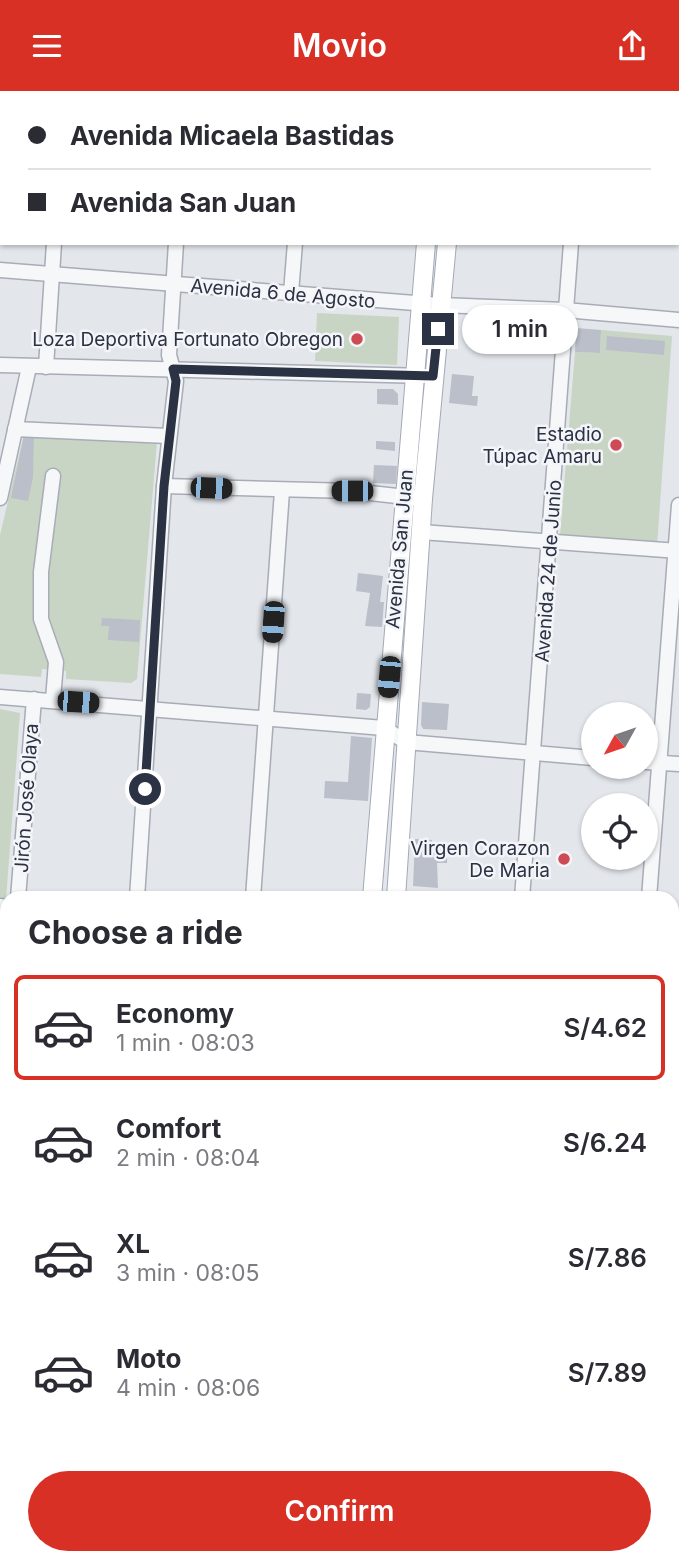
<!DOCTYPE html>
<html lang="en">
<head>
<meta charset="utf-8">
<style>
	body { margin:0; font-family:Inter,sans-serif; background:#f2f2f3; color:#2b2b33; height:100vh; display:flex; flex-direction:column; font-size:26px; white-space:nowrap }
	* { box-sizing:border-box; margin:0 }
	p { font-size:23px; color:#7c7c81 }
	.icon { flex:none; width:38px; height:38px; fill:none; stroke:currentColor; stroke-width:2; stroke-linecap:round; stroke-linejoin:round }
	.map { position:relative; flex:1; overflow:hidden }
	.side { position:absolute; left:0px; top:800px; width:679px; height:674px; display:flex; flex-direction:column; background:#fff; border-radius:21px 21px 0 0; box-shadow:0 2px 5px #0004 }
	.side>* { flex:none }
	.hud { position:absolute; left:0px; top:0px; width:679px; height:154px; box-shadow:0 2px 5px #0004; display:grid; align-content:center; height:154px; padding:0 28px; background:#fff }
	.needle { width:46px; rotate:230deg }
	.fabs { position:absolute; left:581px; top:611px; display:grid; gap:14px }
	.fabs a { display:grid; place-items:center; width:77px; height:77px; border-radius:50%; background:#fff; box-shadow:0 2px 5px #0004; font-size:35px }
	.end { position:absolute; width:32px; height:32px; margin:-16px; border:9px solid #2b3244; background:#fff; box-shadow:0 0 0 4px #fff }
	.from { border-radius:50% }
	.bubble { position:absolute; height:49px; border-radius:24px; background:#fff; box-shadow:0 2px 5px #0004; font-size:23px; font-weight:600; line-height:49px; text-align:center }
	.car { position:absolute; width:21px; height:42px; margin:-21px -10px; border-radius:9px; box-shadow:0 0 5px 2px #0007; background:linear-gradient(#222 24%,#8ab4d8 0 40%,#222 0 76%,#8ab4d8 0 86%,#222 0) }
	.hud b { display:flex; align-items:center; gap:24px; height:66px; font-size:26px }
	.hud b+b { border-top:2px solid #e1e1e2 }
	.hud i { width:18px; height:18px; background:#2b2b33 }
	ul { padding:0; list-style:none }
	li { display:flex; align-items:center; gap:21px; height:105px; margin:0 14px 10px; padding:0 14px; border:4px solid transparent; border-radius:10px }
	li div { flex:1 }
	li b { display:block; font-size:26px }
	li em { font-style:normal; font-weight:600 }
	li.current { border-color:#d93025 }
	li>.icon { width:63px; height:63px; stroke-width:1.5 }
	h2 { padding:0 28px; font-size:32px; line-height:84px }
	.cta { display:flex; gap:14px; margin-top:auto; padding:14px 28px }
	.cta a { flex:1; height:80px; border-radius:42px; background:#d93025; color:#fff; font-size:28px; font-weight:600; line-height:80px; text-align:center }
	header { display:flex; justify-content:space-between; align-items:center; height:91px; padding:0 28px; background:#d93025; color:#fff; font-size:32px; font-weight:600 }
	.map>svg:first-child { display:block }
</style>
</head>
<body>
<header><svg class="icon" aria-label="menu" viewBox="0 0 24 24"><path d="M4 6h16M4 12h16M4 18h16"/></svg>Movio<svg class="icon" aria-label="share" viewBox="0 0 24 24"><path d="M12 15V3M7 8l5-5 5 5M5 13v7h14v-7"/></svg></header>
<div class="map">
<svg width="679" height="1472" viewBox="0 0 679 1472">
	<rect width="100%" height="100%" fill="#e3e6eb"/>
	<g fill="#c8d5c5">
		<path d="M317,222L399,226L397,274L315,270Z"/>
		<path d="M601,239L672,245L657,455L560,445L575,261L600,262Z"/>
		<path d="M24,343L157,351L137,588L131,592L66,588V580L42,578L41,586L0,583V444Z"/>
		<path d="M0,618L20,622L6,809L0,807Z"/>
		<path d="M0,1179L7,1180V1243H0Z"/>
	</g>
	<g fill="#bbbfc9">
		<path d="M576,237L601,239L600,262L575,261Z"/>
		<path d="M607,245L665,250L664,264L606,259Z"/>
		<path d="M452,283L474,285L472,305H478L477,315L449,312Z"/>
		<path d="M377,298H393L398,303V314L377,313Z"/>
		<path d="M24,344L34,345L33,386L28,410L11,407Z"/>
		<path d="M376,350L395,351V360L376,358Z"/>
		<path d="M374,374L397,375L396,393L373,392Z"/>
		<path d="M358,482L383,485L380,511H384L382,536L365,535L370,502L356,500Z"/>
		<path d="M102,527L140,529L139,551L108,549L109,535H101Z"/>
		<path d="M357,602L371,603L370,616L366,619L356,618Z"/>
		<path d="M422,611L449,613L447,639L423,638L421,634Z"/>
		<path d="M351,645L372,647L368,710L324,707L325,690L348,691Z"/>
		<path d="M415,748L432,749L431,760L447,761V772H437L438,797L413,795Z"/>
		<path d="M672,1046L679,1047V1074L672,1073Z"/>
		<path d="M672,1109L679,1110V1147L672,1146Z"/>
		<path d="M674,1156H679V1188H672Z"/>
		<path d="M285,1466H305L304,1472H285Z"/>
	</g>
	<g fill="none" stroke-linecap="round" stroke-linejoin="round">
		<defs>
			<g id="minor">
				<path d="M483,0L514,2"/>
				<path d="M61,2V0"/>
				<path d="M186,2V0"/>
				<path d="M305,2V0"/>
				<path d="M585,2V0"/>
				<path d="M677,14H679"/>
				<path d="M0,179L440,214L565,219L679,229"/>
				<path d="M291,202L295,152"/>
				<path d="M0,274L425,285"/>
				<path d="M46,276L54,152"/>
				<path d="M15,338L168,345"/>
				<path d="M53,385L41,481V528L56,571L53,609"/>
				<path d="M164,395L352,400L415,407"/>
				<path d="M0,407L29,276"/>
				<path d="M421,441L679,460"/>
				<path d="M0,606L384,637L406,651L593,667"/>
				<path d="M646,671L679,673"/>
				<path d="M18,807L34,608"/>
				<path d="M137,807L164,395L176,290L169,264L176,152"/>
				<path d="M253,807L282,400"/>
				<path d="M522,807L571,152"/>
				<path d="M649,807L679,414"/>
				<path d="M0,815L7,816"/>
				<path d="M672,879H679"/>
				<path d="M0,1025L7,942"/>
				<path d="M0,1037L7,1038"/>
				<path d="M672,1085H679"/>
				<path d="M0,1161L7,1162"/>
				<path d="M0,1246L7,1247"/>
				<path d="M672,1304H679"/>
				<path d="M0,1461H7"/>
				<path d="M68,1466L190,1472"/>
				<path d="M199,1472L200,1466"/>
				<path d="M473,1472V1466"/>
				<path d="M597,1472V1466"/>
			</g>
			<g id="major">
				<path d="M442,2V0"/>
				<path d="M467,2V0"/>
				<path d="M372,807L426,152"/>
				<path d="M396,807L423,408L447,152"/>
				<path d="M320,1472L321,1466"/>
				<path d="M339,1472L340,1466"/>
			</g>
		</defs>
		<use href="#minor" stroke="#a8acb6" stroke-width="17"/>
		<use href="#major" stroke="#a3a9b7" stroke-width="20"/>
		<use href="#minor" stroke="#f6f7f9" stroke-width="14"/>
		<use href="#major" stroke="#fff" stroke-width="18"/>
	</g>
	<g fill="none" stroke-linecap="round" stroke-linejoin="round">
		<path stroke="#2b3244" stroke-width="9" d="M145,698L164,395L176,290L173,278L433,285L438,238"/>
	</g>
	<g fill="#ce4b56" stroke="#f3f5f8" stroke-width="2.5">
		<circle cx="357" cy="248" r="7"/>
		<circle cx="616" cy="354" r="7"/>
		<circle cx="564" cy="768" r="7"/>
	</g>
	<g text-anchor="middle" stroke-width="5" stroke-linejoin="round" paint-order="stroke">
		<g font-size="19" fill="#2b3244" stroke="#f3f5f8">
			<text transform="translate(283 202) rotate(5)" y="7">Avenida 6 de Agosto</text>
			<text transform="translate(399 458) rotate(-85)" y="7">Avenida San Juan</text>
			<text transform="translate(548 480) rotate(-86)" y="7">Avenida 24 de Junio</text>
			<text transform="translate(26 707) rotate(-86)" y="7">Jirón José Olaya</text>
		</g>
		<g font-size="19" fill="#2b3244" stroke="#f3f5f8" text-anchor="end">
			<text x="343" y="255">Loza Deportiva Fortunato Obregon</text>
			<text x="602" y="350">Estadio<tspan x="602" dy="22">Túpac Amaru</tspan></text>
			<text x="550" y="764">Virgen Corazon<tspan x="550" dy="22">De Maria</tspan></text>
		</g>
	</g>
</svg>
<div class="fabs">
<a><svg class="needle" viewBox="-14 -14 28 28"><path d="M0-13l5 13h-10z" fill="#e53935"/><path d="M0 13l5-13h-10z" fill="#7c7c81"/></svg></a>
<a><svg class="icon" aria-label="locate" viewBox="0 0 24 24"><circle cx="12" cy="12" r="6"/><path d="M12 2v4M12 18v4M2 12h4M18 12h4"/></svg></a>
</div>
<i class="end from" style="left:145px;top:698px"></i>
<i class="end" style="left:438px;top:238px"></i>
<div class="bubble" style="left:462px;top:214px;width:116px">1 min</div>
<i class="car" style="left:211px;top:397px;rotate:92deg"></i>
<i class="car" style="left:352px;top:400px;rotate:270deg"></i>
<i class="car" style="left:273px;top:531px;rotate:184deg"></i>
<i class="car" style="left:389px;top:586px;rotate:185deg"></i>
<i class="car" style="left:78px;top:611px;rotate:94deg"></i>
<div class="hud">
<b><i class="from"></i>Avenida Micaela Bastidas</b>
<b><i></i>Avenida San Juan</b>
</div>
<section class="side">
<h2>Choose a ride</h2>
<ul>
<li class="current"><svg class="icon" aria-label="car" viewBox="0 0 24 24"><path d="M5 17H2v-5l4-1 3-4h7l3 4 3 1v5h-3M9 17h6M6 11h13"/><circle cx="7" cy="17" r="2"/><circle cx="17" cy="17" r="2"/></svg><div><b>Economy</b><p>1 min · 08:03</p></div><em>S/4.62</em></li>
<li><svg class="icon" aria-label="car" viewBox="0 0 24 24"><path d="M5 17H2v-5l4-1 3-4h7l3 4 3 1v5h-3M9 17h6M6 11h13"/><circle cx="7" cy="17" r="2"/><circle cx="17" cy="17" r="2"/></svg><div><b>Comfort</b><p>2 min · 08:04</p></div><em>S/6.24</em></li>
<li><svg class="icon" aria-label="car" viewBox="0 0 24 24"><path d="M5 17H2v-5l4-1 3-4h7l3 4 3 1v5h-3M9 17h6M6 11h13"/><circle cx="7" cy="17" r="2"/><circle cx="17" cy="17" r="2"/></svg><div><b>XL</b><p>3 min · 08:05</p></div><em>S/7.86</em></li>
<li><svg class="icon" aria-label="car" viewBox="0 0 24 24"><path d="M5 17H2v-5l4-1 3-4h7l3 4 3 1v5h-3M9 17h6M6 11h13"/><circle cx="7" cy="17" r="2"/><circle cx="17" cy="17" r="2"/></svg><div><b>Moto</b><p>4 min · 08:06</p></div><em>S/7.89</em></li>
</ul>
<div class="cta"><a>Confirm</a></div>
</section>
</div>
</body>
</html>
